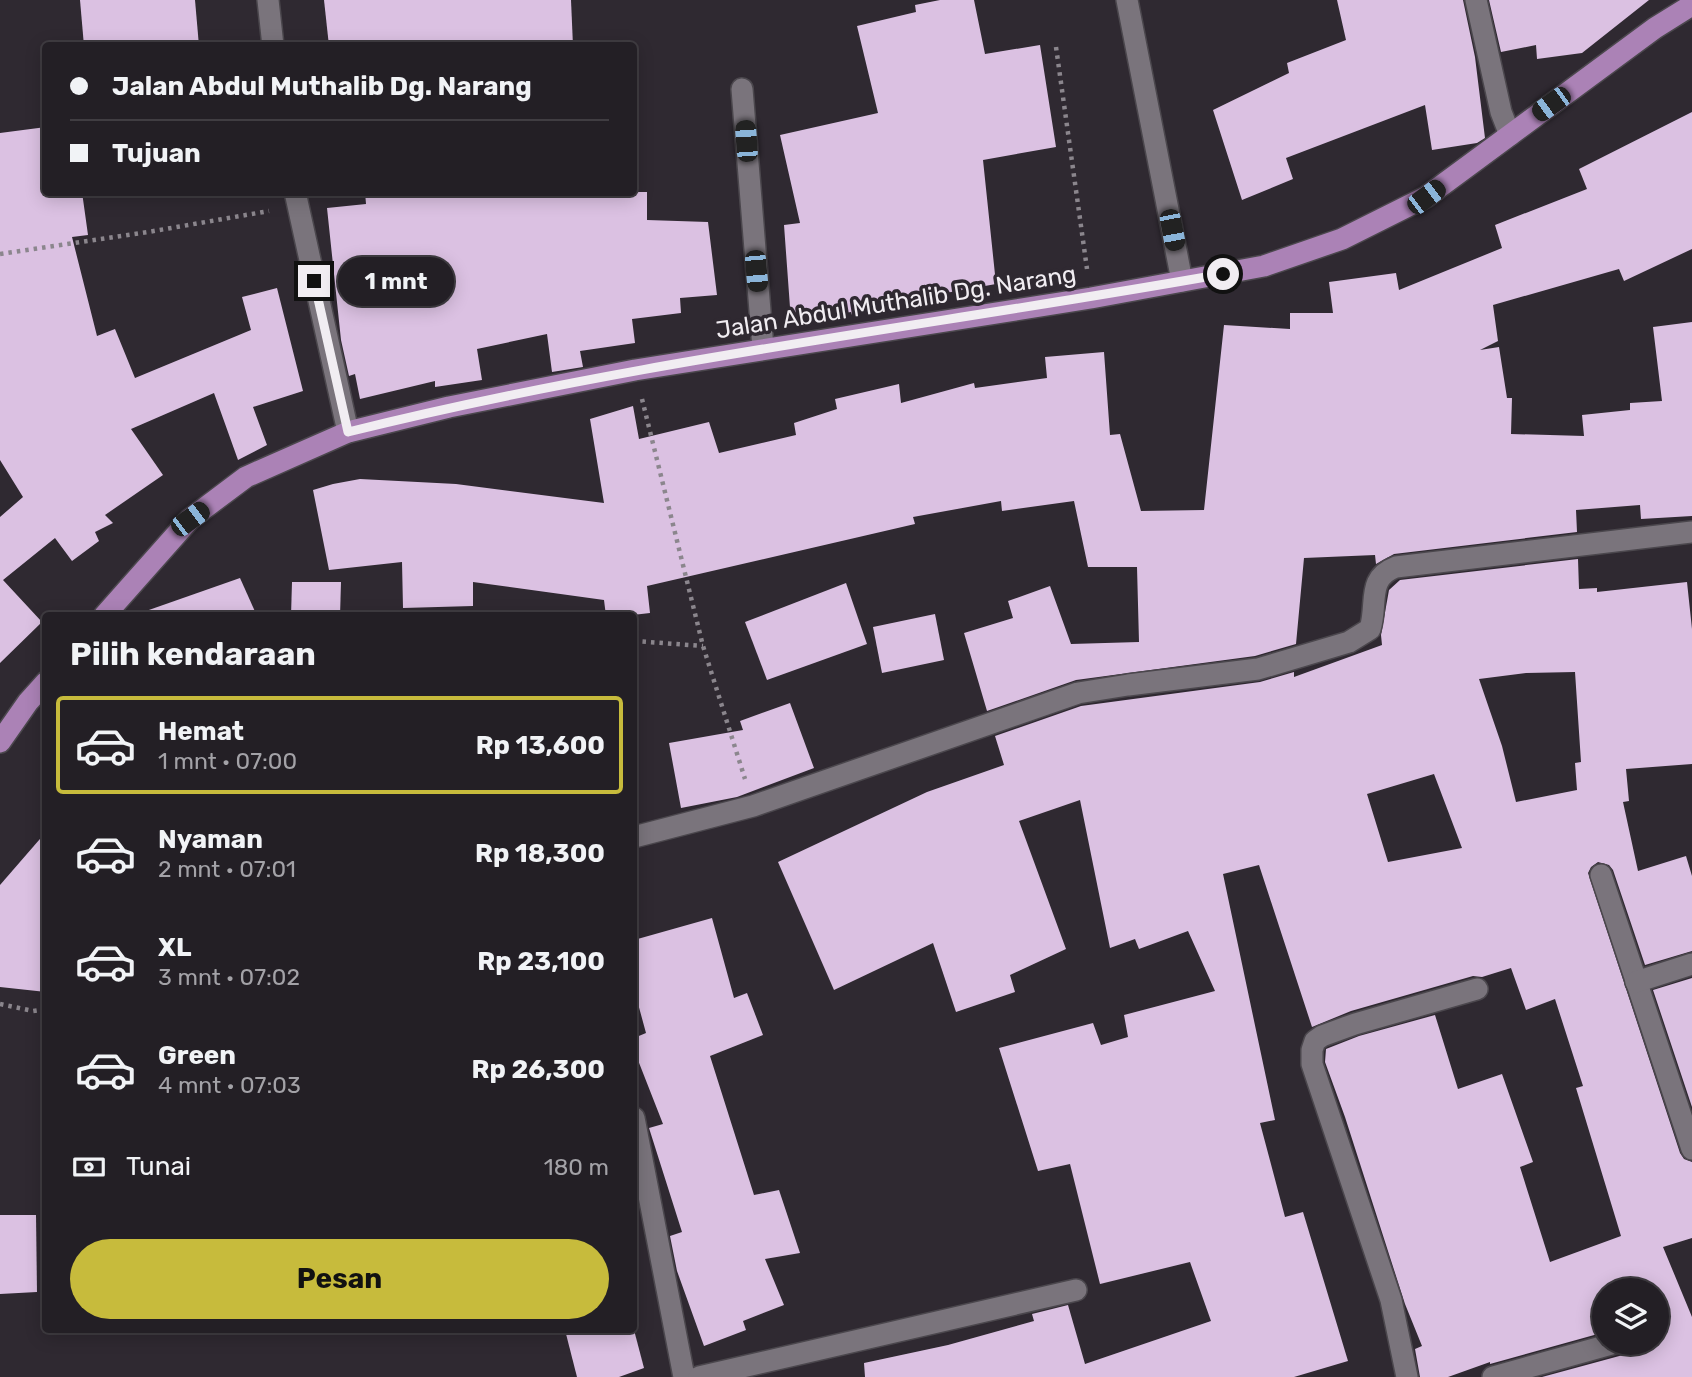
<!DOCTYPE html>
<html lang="id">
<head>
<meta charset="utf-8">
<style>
	body { margin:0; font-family:Rubik,sans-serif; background:#2b272d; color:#f1f3f6; height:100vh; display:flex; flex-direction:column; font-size:26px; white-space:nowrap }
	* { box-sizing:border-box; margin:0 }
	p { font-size:23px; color:#a3a2a7 }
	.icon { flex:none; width:38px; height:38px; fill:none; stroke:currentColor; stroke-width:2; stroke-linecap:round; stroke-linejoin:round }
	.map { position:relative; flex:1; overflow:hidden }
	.details { position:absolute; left:42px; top:612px; width:595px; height:721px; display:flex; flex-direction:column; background:#231f25; border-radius:7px; box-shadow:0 4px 18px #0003,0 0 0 2px #403d42 }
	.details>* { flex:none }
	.top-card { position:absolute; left:42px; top:42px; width:595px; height:154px; border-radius:7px; box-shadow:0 4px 18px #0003,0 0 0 2px #403d42; display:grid; align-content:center; height:154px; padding:0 28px; background:#231f25 }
	.buttons { position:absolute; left:1592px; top:1278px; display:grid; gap:14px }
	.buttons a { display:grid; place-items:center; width:77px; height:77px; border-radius:50%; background:#231f25; box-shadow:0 4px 18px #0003,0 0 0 2px #403d42; font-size:35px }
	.end { position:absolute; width:32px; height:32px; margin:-16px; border:9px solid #f1edf2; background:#111; box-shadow:0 0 0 4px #111 }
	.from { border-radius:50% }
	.bubble { position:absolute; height:49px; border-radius:24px; background:#231f25; box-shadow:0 4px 18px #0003,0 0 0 2px #403d42; font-size:23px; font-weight:700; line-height:49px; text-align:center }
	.car { position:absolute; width:21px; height:42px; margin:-21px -10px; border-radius:9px; box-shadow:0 0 5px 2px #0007; background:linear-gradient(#222 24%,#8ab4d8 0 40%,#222 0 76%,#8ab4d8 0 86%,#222 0) }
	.top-card b { display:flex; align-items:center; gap:24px; height:66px; font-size:26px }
	.top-card b+b { border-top:2px solid #403d42 }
	.top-card i { width:18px; height:18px; background:#f1f3f6 }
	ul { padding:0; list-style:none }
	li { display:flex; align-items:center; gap:21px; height:98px; margin:0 14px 10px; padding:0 14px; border:4px solid transparent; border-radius:7px }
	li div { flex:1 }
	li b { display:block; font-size:26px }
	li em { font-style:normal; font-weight:700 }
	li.current { border-color:#c7bb3c }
	li>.icon { width:63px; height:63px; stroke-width:1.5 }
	h2 { padding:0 28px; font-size:32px; line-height:84px }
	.pay { display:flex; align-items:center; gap:18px; height:77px; padding:0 28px; font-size:26px }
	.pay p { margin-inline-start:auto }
	.primary-button { display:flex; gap:14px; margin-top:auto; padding:14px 28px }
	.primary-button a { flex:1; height:80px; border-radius:42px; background:#c7bb3c; color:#111; font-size:28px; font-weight:700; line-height:80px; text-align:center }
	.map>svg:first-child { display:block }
</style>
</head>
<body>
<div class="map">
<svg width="1692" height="1377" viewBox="0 0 1692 1377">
	<rect width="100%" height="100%" fill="#2f2931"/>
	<g fill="#dbc1e2" fill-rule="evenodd">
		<path d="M80,0H195L199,46H84Z"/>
		<path d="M324,0H571L573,46H329Z"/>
		<path d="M940,0H974L985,54L1040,45L1056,147L983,160L996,284L895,302L852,315L851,312L791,321L784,225L800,223L780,135L878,113L857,26L916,12L915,5Z"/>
		<path d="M1337,0H1463L1475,57L1485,138L1477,143L1432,150L1425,105L1286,158L1293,179L1242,200L1213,110L1289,73L1287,63L1346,40Z"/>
		<path d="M1489,0H1649L1582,53L1537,59L1536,45L1501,52Z"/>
		<path d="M1692,112V249L1624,281L1619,269L1493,305L1498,341L1480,350L1499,347L1507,398H1512L1511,434L1584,436L1582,415L1630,410V403L1662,401L1653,327L1692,322V516L1641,519L1640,505L1576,510L1577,532L1394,554L1376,564L1375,555L1304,558L1296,644L1255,656L1076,680L987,711L964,633L1013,618L1008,601L1050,586L1071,644L1139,642L1137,567H1088L1074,501L1002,511L1001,501L913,517L915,524L647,586L650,613L624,616H606L604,600L473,582V606L403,608L402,562L329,570L313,490L333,484L360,479L456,484L604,503L590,419L633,406L639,439L709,422L719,453L796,435L794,423L837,409L835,399L899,384L901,403L974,383L975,388L1047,378L1045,357L1104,352L1110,435L1120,434L1141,511L1204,510L1224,325L1290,329V313H1333L1329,282L1396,273L1399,290L1502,248L1495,225L1587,189L1579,169Z"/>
		<path d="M46,127V192H82L88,235L72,237L97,336L115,329L135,378L251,330L242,297L277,288L303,391L253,407L267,445L238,460L214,393L131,429L163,475L105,515L113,523L95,532L99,541L72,561L55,538L3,580L42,622L0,663V517L23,497L0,460V133Z"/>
		<path d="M365,192H647V220L708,222L717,295L680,298L681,313L632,319L635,343L580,351L583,367L552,372L547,334L477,349L482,380L435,387V381L360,399L355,374L349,376L341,340L327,208L366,204Z"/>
		<path d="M1578,559L1579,589L1597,588V592L1687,582L1692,629V764L1626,769L1629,801L1623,802L1638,871L1686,856L1692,876V951L1645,965L1613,870L1609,865L1598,862L1591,867L1588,873L1680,1153L1684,1159L1692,1162V1238L1663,1247L1692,1317V1377H1542L1623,1355L1629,1351L1632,1342H1657V1290H1605V1332L1490,1364V1362L1448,1377H1420L1415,1349L1422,1346L1405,1304L1345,1117L1325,1062L1326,1049L1359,1036L1435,1015L1458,1089L1502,1074L1533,1162L1520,1167L1550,1262L1621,1236L1576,1088L1583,1086L1555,999L1526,1010L1511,968L1482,977L1473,976L1351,1011L1312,1027L1259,865L1223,874L1275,1120L1260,1123L1285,1217L1303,1212L1348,1361L1294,1377H865L864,1363L948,1345L1034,1321L1032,1314L1068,1305L1085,1364L1211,1321L1190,1262L1100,1284L1070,1164L1038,1171L999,1048L1093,1023L1101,1045L1128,1037L1124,1015L1215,991L1188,931L1139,949L1135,939L1110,948L1080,800L1019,821L1066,949L1010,975L1015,992L956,1012L933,943L834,990L778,862L927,792L1004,765L995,736L1081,706L1260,682L1294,672V677L1382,645L1381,635L1389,590L1400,580ZM1575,672L1581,762L1575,763L1577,790L1516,802L1502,746L1479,679L1526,673ZM1434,774L1462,848L1388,862L1367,794Z"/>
		<path d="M240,578L257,616H147L146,611Z"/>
		<path d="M292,582H341L340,616H291Z"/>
		<path d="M846,583L867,644L767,680L745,622Z"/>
		<path d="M935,614L944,660L882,673L873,627Z"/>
		<path d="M790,703L814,768L737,797L681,808L669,743L743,730L740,721Z"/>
		<path d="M46,832V992L0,987V885Z"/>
		<path d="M712,918L734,998L747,993L763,1035L710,1056L754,1195L779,1190L800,1253L765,1259L784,1305L743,1321L746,1330L704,1346L677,1271L670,1236L682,1232L649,1128L663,1124L634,1050V1038L646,1033L634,989V940Z"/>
		<path d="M1692,978V1107L1653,990Z"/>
		<path d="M0,1215H36L37,1292L0,1294Z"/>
		<path d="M565,1330H634L644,1368L619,1377H577Z"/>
	</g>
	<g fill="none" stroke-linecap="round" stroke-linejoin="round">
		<defs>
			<g id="street">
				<path d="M268,0L273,46"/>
				<path d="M1127,0L1182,281"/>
				<path d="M1476,0L1501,112L1510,135"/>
				<path d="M742,89L763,348"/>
				<path d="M295,192L348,432"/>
				<path d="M634,837L753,806L1078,693L1128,685L1258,669L1349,642L1370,629C1378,604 1366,578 1396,567L1692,532"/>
				<path d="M1601,875L1692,1149"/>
				<path d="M1636,982L1692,964"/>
				<path d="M634,1118L684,1377"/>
				<path d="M699,1377L1076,1290"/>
				<path d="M1407,1377L1391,1300L1312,1064V1050L1315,1041L1322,1036L1355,1024L1477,989"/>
				<path d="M1493,1377L1619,1342"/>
			</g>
			<g id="primary">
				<path d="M104,616L190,519L246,477L348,432L449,407L635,370L1091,298L1264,266L1342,239L1426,197L1655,28L1692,5"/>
				<path d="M0,742L28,702L46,682"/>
			</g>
		</defs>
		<use href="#street" stroke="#4b474d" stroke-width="24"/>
		<use href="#primary" stroke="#4b474d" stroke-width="24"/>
		<g stroke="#8b868d" stroke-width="4.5" stroke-dasharray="3.5 5" stroke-linecap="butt">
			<path d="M1056,47L1087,269"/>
			<path d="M0,254L148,232L269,211"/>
			<path d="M642,399L703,646L745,779"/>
			<path d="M634,641L703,646"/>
			<path d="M0,1004L33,1011L46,1009"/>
		</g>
		<use href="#street" stroke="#7a747c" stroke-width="21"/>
		<use href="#primary" stroke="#ab82b6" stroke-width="21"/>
	</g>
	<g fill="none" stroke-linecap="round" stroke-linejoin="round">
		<path stroke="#f1edf2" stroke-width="9" d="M314,281L348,432C636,360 931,326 1223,274"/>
	</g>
	<g text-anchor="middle" stroke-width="7" stroke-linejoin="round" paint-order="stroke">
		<g font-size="24" fill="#f1edf2" stroke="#2f2931">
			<text transform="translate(896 302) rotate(-9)" y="8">Jalan Abdul Muthalib Dg. Narang</text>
		</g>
	</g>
</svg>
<div class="buttons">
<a><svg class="icon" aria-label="layers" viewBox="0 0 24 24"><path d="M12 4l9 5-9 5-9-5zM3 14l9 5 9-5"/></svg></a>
</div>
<i class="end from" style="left:1223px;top:274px"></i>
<i class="end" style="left:314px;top:281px"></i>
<div class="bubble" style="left:338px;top:257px;width:116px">1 mnt</div>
<i class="car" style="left:1551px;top:104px;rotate:234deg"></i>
<i class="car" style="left:746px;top:141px;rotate:356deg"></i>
<i class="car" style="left:1426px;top:197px;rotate:53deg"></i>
<i class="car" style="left:1172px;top:230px;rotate:169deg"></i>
<i class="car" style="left:756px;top:271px;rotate:175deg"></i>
<i class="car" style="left:190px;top:519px;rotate:53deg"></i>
<div class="top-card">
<b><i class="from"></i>Jalan Abdul Muthalib Dg. Narang</b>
<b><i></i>Tujuan</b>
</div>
<section class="details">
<h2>Pilih kendaraan</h2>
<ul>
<li class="current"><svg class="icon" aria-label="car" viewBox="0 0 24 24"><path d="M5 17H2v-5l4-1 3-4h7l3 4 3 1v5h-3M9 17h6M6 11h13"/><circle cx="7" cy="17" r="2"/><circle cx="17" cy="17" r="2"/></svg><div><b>Hemat</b><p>1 mnt · 07:00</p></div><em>Rp 13,600</em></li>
<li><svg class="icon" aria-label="car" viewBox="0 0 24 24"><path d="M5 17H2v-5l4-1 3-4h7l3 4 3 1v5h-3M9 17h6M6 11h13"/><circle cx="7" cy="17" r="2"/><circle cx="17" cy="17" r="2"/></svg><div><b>Nyaman</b><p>2 mnt · 07:01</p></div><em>Rp 18,300</em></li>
<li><svg class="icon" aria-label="car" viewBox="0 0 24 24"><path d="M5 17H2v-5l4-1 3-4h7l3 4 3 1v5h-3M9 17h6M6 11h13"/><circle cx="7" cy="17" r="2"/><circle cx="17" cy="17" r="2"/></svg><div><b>XL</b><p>3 mnt · 07:02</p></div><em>Rp 23,100</em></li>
<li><svg class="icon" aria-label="car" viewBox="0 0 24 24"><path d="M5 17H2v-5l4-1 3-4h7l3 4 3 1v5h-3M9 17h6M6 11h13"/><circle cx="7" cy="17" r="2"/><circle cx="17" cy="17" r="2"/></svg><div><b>Green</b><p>4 mnt · 07:03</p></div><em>Rp 26,300</em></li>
</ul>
<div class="pay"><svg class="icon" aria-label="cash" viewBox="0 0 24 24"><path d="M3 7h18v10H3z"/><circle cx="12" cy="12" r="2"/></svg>Tunai<p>180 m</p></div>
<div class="primary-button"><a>Pesan</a></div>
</section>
</div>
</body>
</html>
